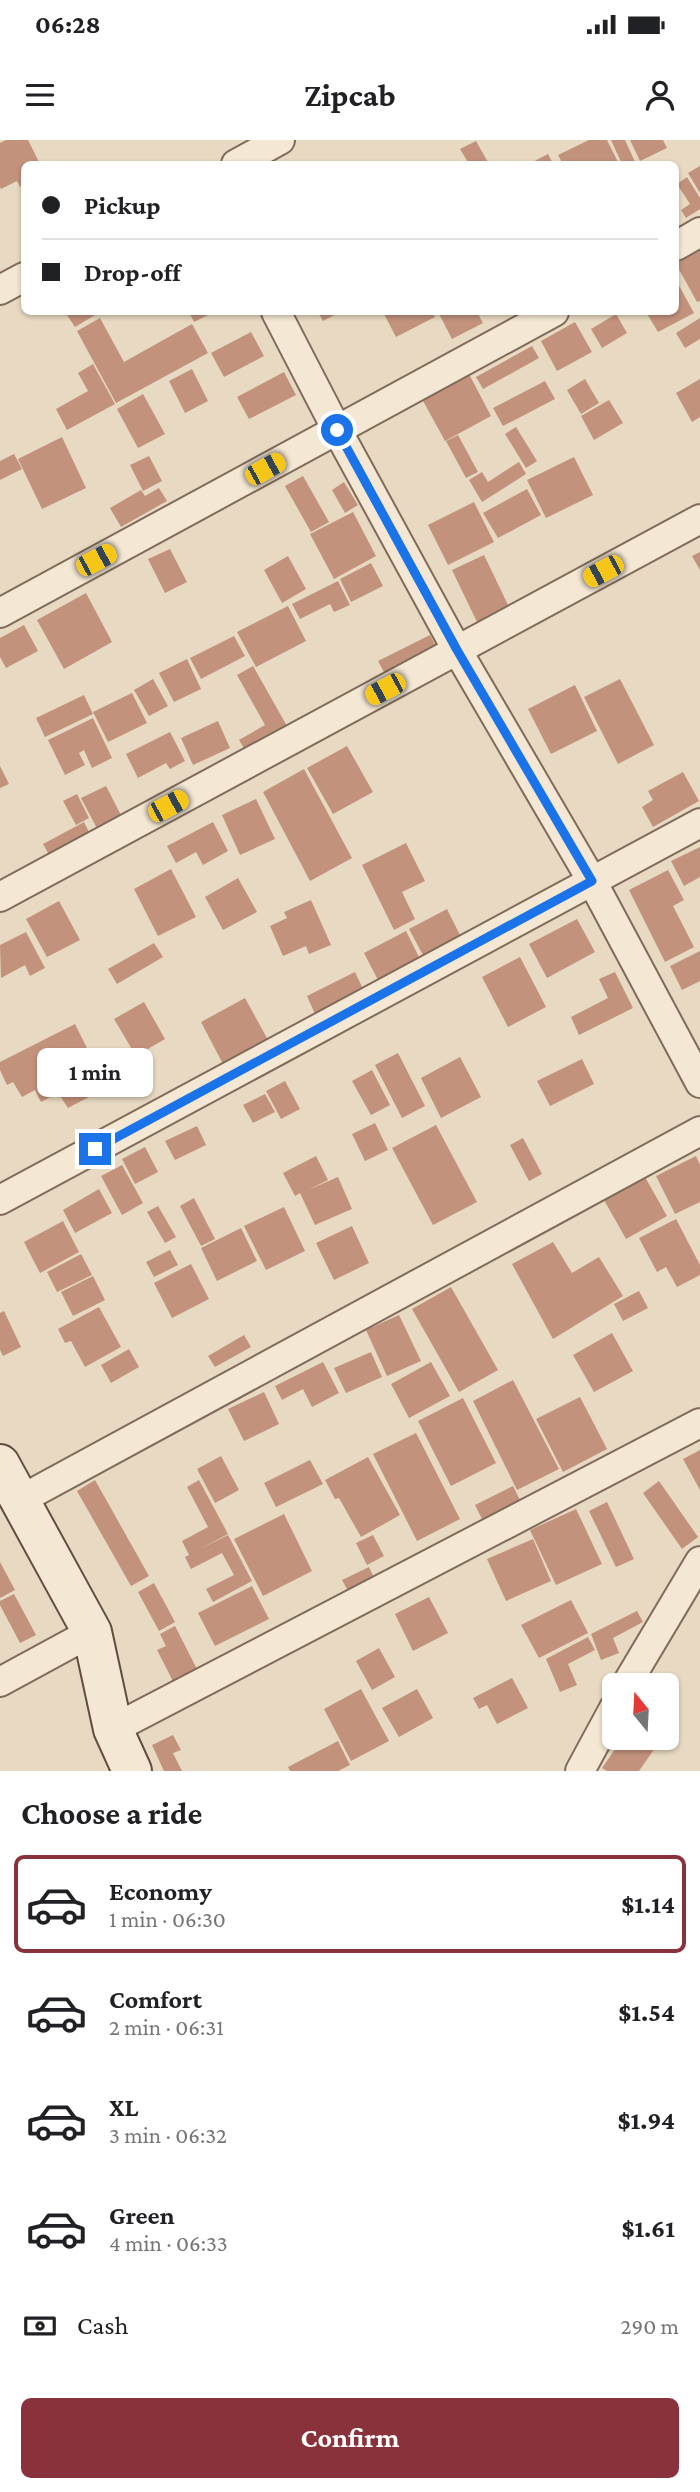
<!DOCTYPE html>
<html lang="en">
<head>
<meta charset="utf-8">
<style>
	body { margin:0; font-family:"Crimson Pro",serif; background:#f6f6f6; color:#202124; height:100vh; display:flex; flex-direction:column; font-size:26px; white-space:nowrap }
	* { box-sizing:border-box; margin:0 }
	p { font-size:23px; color:#757577 }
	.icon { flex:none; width:38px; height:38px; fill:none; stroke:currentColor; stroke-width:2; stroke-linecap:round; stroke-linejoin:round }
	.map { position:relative; height:1631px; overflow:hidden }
	.side { display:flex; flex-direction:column; background:#fff; flex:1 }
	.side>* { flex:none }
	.top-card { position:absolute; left:21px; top:21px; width:658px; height:154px; border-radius:10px; box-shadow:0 2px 5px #0004; display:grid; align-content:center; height:154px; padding:0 21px; background:#fff }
	.needle { width:46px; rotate:342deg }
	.tools { position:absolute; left:602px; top:1533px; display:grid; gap:14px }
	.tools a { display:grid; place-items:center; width:77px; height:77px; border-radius:10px; background:#fff; box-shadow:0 2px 5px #0004; font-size:35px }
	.end { position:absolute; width:32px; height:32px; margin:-16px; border:9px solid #1a73e8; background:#fff; box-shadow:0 0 0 4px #fff }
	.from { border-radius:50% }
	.bubble { position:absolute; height:49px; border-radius:10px; background:#fff; box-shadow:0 2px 5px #0004; font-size:23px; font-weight:700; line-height:49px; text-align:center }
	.car { position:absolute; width:21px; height:42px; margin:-21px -10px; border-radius:9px; box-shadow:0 0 5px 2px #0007; background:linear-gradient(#f5c518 24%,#345 0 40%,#f5c518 0 76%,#345 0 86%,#f5c518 0) }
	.top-card b { display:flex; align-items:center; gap:24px; height:66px; font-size:26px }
	.top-card b+b { border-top:2px solid #e0e0e0 }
	.top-card i { width:18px; height:18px; background:#202124 }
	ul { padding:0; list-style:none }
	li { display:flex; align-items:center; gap:21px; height:98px; margin:0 14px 10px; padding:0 7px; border:4px solid transparent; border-radius:10px }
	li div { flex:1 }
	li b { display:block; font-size:26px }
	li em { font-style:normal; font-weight:700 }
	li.current { border-color:#89323c }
	li>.icon { width:63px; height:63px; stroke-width:1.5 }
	h2 { padding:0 21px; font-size:32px; line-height:84px }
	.pay { display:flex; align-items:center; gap:18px; height:77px; padding:0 21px; font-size:26px }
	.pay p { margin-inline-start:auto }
	.button { display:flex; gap:14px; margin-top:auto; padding:14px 21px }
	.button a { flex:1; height:80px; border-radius:10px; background:#89323c; color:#fff; font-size:28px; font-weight:700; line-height:80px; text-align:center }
	.status { display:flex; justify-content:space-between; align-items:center; height:49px; padding:0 35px; background:#fff; direction:ltr }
	.status svg { height:19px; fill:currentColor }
	header { display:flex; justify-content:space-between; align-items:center; height:91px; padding:0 21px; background:#fff; font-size:32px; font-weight:700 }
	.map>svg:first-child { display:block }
</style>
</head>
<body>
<div class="status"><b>06:28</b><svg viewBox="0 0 49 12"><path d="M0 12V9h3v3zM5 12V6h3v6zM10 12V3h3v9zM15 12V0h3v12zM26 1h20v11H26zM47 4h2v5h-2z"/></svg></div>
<header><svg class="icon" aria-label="menu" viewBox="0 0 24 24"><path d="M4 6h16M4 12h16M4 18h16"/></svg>Zipcab<svg class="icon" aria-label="person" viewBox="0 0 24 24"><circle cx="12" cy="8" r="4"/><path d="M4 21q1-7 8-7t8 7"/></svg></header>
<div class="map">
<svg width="700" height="1631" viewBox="0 0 700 1631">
	<rect width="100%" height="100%" fill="#e8d9c2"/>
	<g fill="#c3927c">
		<path d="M6,0H28L40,24H24V45L20,47L17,41L1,49L0,47V3Z"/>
		<path d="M589,0H607L619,24H563L558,15Z"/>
		<path d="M611,0H625L636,24H622Z"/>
		<path d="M630,0H663L667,8L640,21Z"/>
		<path d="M476,1L489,24H469L460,9Z"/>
		<path d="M548,14L553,24H529Z"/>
		<path d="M700,26V53L688,33Z"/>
		<path d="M687,37L700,58V69L686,78L681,70L690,64L677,44Z"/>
		<path d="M700,110V161L697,162L676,124Z"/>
		<path d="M676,140L694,173L658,192L646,172H676Z"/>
		<path d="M65,172H100L75,187Z"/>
		<path d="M189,172H214L194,182Z"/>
		<path d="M318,172H340L323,181Z"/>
		<path d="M383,172H432L435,177L396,197Z"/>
		<path d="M438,172H477L483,183L452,199Z"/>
		<path d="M616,174L627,193L602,208L591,189Z"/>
		<path d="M100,178L124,222L192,184L208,213L116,263L77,191Z"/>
		<path d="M700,178V199L685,208L676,193Z"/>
		<path d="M575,182L592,212L557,231L541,201Z"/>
		<path d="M251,192L264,216L224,237L211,213Z"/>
		<path d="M532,206L539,218L483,249L476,237Z"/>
		<path d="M93,224L115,264L67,290L56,269L88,251L78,233Z"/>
		<path d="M192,229L208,261L185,273L169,241Z"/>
		<path d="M284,232L296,255L249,279L237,257Z"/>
		<path d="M469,234L491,276L445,301L422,259Z"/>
		<path d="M585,239L599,263L581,274L567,250Z"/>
		<path d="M700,239V277L692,282L676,253Z"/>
		<path d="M545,241L555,259L503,286L493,268Z"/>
		<path d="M143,254L165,294L138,308L117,269Z"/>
		<path d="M609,260L623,283L594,300L581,276Z"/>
		<path d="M516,287L537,321L526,328L505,294Z"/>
		<path d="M458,295L478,332L466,338L446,301Z"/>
		<path d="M62,297L86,348L42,369L18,319Z"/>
		<path d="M14,314L22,329L0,340V321Z"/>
		<path d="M149,316L162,341L143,351L130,325Z"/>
		<path d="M574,317L593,355L546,378L527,340Z"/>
		<path d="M519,322L526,334L482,362L469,340L482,332L488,342Z"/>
		<path d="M303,336L329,382L311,392L285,346Z"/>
		<path d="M344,342L358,365L345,373L332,350Z"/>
		<path d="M159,348L167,361L121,387L110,368L141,350L145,356Z"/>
		<path d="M527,349L541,375L498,398L483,373Z"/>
		<path d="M474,362L494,402L448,425L428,385Z"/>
		<path d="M353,372L376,416L334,439L310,394Z"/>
		<path d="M170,409L187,442L165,453L148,419Z"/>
		<path d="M700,412V430L692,416Z"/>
		<path d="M484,415L509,467L477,482L452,430Z"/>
		<path d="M288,416L306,449L282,463L264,430Z"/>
		<path d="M371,423L383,446L351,462L340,439Z"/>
		<path d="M338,441L350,465L334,472L330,464L300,479L292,464Z"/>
		<path d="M86,453L112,502L64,529L37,480Z"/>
		<path d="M288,466L306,501L256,527L237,492Z"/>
		<path d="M24,485L38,511L6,528L0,517V498Z"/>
		<path d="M430,495L438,510L386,536L378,521Z"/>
		<path d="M234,496L245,516L201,539L190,518Z"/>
		<path d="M187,519L201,549L174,562L159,533Z"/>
		<path d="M253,526L287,586L245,610L239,600L265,585L237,535Z"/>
		<path d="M153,539L168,566L149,576L134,550Z"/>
		<path d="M620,539L654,605L618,624L584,557Z"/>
		<path d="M575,545L597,591L551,614L528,569Z"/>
		<path d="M132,553L147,583L108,602L93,572Z"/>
		<path d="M84,555L93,574L45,597L36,578Z"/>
		<path d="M93,578L112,618L92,628L84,610L79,613L85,625L65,635L48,600Z"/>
		<path d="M218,581L230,608L193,625L181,598Z"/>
		<path d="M170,592L185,621L170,629L166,623L138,638L126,614Z"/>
		<path d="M347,606L373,652L333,674L307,628Z"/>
		<path d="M0,626L9,644L0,648Z"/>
		<path d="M304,629L352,718L310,741L263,652Z"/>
		<path d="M683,632L699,661L653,687L642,667L653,660L648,651Z"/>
		<path d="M106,646L125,683L101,696L81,658Z"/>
		<path d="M77,654L89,678L76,685L63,661Z"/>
		<path d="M256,659L275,699L240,715L222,675Z"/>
		<path d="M84,682L92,698L52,720L43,704Z"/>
		<path d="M213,682L228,711L203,725L196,712L176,723L167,706Z"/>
		<path d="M406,703L425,741L402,752L415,779L394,790L362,725Z"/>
		<path d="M700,707V737L684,746L671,721Z"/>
		<path d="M171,729L196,777L158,796L134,749Z"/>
		<path d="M668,730L684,760L673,766L694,807L665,822L629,750Z"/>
		<path d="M238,738L257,772L223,790L205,757Z"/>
		<path d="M311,760L331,805L309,814L306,806L283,816L270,786L287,778L284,772Z"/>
		<path d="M59,761L80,800L47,817L26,779Z"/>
		<path d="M447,769L461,797L424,817L409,789Z"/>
		<path d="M577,779L595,812L547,838L529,804Z"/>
		<path d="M406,791L421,821L379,842L364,813Z"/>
		<path d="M26,792L45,828L30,836L25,825L1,838L0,805Z"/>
		<path d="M154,803L163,817L117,844L108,829Z"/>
		<path d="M700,811V841L682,850L670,826Z"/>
		<path d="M520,817L546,867L508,887L482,837Z"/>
		<path d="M355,832L364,851L315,874L307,856Z"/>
		<path d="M615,832L633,868L579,895L571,877L608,858L599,839Z"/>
		<path d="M245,858L268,900L223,924L201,882Z"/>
		<path d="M144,862L165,899L136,916L114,879Z"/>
		<path d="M75,884L96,926L81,934L85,942L82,944L89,957L68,968L58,953L41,962L35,950L22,957L13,942L7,945L0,930V922Z"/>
		<path d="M398,913L425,966L402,978L375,925Z"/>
		<path d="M460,917L481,957L441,978L421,938Z"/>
		<path d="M582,919L594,944L550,966L537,941Z"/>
		<path d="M372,930L390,965L371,975L352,941Z"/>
		<path d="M285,941L300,969L281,979L266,951Z"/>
		<path d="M265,954L275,972L253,983L243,965Z"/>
		<path d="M375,983L388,1010L365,1021L352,994Z"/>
		<path d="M436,985L477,1062L433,1085L392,1008Z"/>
		<path d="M197,986L206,1005L175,1020L165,1001Z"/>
		<path d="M523,998L542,1034L529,1041L510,1005Z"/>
		<path d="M145,1007L158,1032L135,1044L122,1019Z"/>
		<path d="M316,1016L328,1040L308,1050L338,1037L352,1069L315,1085L300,1053L295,1056L283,1033Z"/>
		<path d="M696,1016L700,1025V1062L675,1074L656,1036Z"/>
		<path d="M122,1025L143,1063L122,1075L101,1036Z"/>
		<path d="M645,1037L667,1076L626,1099L604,1060Z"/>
		<path d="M99,1049L112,1073L75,1093L63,1070Z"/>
		<path d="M194,1058L215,1099L201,1106L180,1066Z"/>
		<path d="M158,1066L176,1097L165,1103L147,1072Z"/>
		<path d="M284,1067L305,1111L266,1130L244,1086Z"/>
		<path d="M676,1079L700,1125V1135L677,1147L666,1127L657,1132L639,1098Z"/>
		<path d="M63,1081L79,1112L40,1133L24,1102Z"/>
		<path d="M352,1086L369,1123L334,1140L316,1103Z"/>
		<path d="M241,1088L257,1121L217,1141L201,1108Z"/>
		<path d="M553,1102L572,1133L599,1117L623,1156L553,1199L512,1124Z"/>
		<path d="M170,1110L178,1125L154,1137L146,1122Z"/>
		<path d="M81,1114L92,1135L57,1152L47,1132Z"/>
		<path d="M191,1124L209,1159L172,1178L154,1143Z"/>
		<path d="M93,1136L105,1160L73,1176L61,1152Z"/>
		<path d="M451,1147L498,1230L459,1252L412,1169Z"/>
		<path d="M639,1151L648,1168L623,1181L614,1164Z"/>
		<path d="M99,1167L121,1207L85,1227L71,1201L65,1203L58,1189Z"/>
		<path d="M4,1171L21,1207L3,1216L0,1210V1173Z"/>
		<path d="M399,1175L421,1221L387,1236L366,1190Z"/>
		<path d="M612,1193L633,1231L594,1252L573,1215Z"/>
		<path d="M244,1195L251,1207L215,1227L208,1216Z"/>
		<path d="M129,1209L139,1227L111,1243L101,1225Z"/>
		<path d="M371,1212L382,1237L346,1253L334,1228Z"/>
		<path d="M323,1222L339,1253L312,1267L303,1249L282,1260L275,1246Z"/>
		<path d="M431,1222L450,1256L409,1278L391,1244Z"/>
		<path d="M513,1240L559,1329L517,1350L473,1261Z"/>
		<path d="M264,1252L279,1284L244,1301L228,1269Z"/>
		<path d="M580,1257L607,1309L563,1332L536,1279Z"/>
		<path d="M463,1258L496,1323L451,1346L418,1281Z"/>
		<path d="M416,1293L460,1379L417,1401L373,1314Z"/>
		<path d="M700,1310V1350L683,1319Z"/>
		<path d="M221,1316L239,1350L215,1363L197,1329Z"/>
		<path d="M368,1317L400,1375L361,1397L339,1358L335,1359L325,1340Z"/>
		<path d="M310,1320L323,1344L276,1367L264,1343Z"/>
		<path d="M95,1340L149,1436L131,1446L77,1351Z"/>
		<path d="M199,1340L228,1394L200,1409L228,1395L252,1441L213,1462L206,1449L234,1435L222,1413L191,1429L185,1417L189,1415L182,1401L208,1387L187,1347Z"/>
		<path d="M659,1341L698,1397L682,1409L643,1353Z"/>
		<path d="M513,1346L523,1366L485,1385L475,1365Z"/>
		<path d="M607,1362L634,1419L616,1427L589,1371Z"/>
		<path d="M576,1369L602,1424L556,1445L530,1390Z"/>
		<path d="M284,1374L312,1431L263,1456L234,1399Z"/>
		<path d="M373,1395L384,1416L367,1425L356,1403Z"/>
		<path d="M533,1399L551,1441L506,1461L487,1419Z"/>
		<path d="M0,1422L15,1450L0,1458Z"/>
		<path d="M369,1427L376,1442L350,1455L342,1440Z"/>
		<path d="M154,1443L175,1482L159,1491L138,1452Z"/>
		<path d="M252,1446L269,1479L215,1506L198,1473Z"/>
		<path d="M14,1454L36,1495L20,1503L0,1465V1461Z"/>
		<path d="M429,1457L448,1493L413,1511L395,1474Z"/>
		<path d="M571,1460L588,1493L539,1518L521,1485Z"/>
		<path d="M637,1471L643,1482L613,1498L619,1513L601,1520L591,1494Z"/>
		<path d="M175,1486L201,1537L177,1549L157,1510L166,1506L160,1494Z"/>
		<path d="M588,1497L595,1510L568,1524L577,1545L560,1552L546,1519Z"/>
		<path d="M379,1508L395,1537L372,1550L356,1521Z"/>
		<path d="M512,1538L528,1568L497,1584L487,1565L479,1569L473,1558Z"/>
		<path d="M361,1549L389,1601L351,1621L324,1569Z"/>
		<path d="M417,1549L433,1578L399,1597L382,1568Z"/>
		<path d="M173,1595L181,1610L173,1613L182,1631H164L152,1605Z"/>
		<path d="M623,1598H662L639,1631H607L602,1628Z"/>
		<path d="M338,1601L350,1625L338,1631H290L288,1627Z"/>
	</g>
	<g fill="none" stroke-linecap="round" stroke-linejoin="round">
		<defs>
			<g id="street">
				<path d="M236,24L280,0"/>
				<path d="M676,106L700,92"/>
				<path d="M0,150L24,137"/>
				<path d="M276,172L337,290L457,510L592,741L700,943"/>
				<path d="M0,473L554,172"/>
				<path d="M0,757L700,379"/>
				<path d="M0,1060L700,683"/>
				<path d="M20,1360L700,991"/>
				<path d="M0,1542L92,1492"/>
				<path d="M626,1545L700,1421"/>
				<path d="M113,1589L700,1283"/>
				<path d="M580,1631L614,1568"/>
			</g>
			<path id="secondary" d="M0,1324L92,1492L113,1589L132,1631"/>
		</defs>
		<use href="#street" stroke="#806b5b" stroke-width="32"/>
		<use href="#secondary" stroke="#624d3f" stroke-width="42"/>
		<use href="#street" stroke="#f4e7d4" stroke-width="28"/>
		<use href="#secondary" stroke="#f4e7d4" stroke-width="38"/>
	</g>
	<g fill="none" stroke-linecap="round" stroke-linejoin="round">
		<path stroke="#1a73e8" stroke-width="9" d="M95,1009L592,741L457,510L337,290"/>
	</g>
</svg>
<div class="tools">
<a><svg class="needle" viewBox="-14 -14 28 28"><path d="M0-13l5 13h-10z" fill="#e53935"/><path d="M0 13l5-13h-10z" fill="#757577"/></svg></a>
</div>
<i class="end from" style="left:337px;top:290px"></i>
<i class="end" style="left:95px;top:1009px"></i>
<div class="bubble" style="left:37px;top:908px;width:116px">1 min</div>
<i class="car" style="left:265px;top:329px;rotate:61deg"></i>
<i class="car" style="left:96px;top:420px;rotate:62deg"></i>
<i class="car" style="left:603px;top:431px;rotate:242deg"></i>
<i class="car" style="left:385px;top:549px;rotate:242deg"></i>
<i class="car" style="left:168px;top:666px;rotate:62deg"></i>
<div class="top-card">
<b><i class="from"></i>Pickup</b>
<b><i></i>Drop-off</b>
</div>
</div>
<section class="side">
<h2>Choose a ride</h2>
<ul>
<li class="current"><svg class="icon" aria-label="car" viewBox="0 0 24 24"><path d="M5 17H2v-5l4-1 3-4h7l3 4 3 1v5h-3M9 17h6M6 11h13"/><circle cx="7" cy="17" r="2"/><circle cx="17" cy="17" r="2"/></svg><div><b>Economy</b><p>1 min · 06:30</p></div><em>$1.14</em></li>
<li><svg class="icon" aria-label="car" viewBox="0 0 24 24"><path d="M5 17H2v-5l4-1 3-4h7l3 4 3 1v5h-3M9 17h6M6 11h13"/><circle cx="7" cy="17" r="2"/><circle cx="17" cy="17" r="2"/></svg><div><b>Comfort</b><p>2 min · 06:31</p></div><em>$1.54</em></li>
<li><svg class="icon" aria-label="car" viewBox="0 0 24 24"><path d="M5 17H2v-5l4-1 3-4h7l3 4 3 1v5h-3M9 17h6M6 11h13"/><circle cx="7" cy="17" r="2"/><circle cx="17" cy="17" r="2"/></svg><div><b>XL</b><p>3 min · 06:32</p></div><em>$1.94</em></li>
<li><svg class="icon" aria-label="car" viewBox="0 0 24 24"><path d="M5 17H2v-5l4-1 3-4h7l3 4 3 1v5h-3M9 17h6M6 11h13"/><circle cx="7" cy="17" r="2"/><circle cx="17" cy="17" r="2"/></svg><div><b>Green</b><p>4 min · 06:33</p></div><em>$1.61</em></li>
</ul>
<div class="pay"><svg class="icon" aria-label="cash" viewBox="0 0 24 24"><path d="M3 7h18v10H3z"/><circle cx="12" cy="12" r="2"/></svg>Cash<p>290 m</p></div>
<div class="button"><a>Confirm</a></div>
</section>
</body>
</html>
